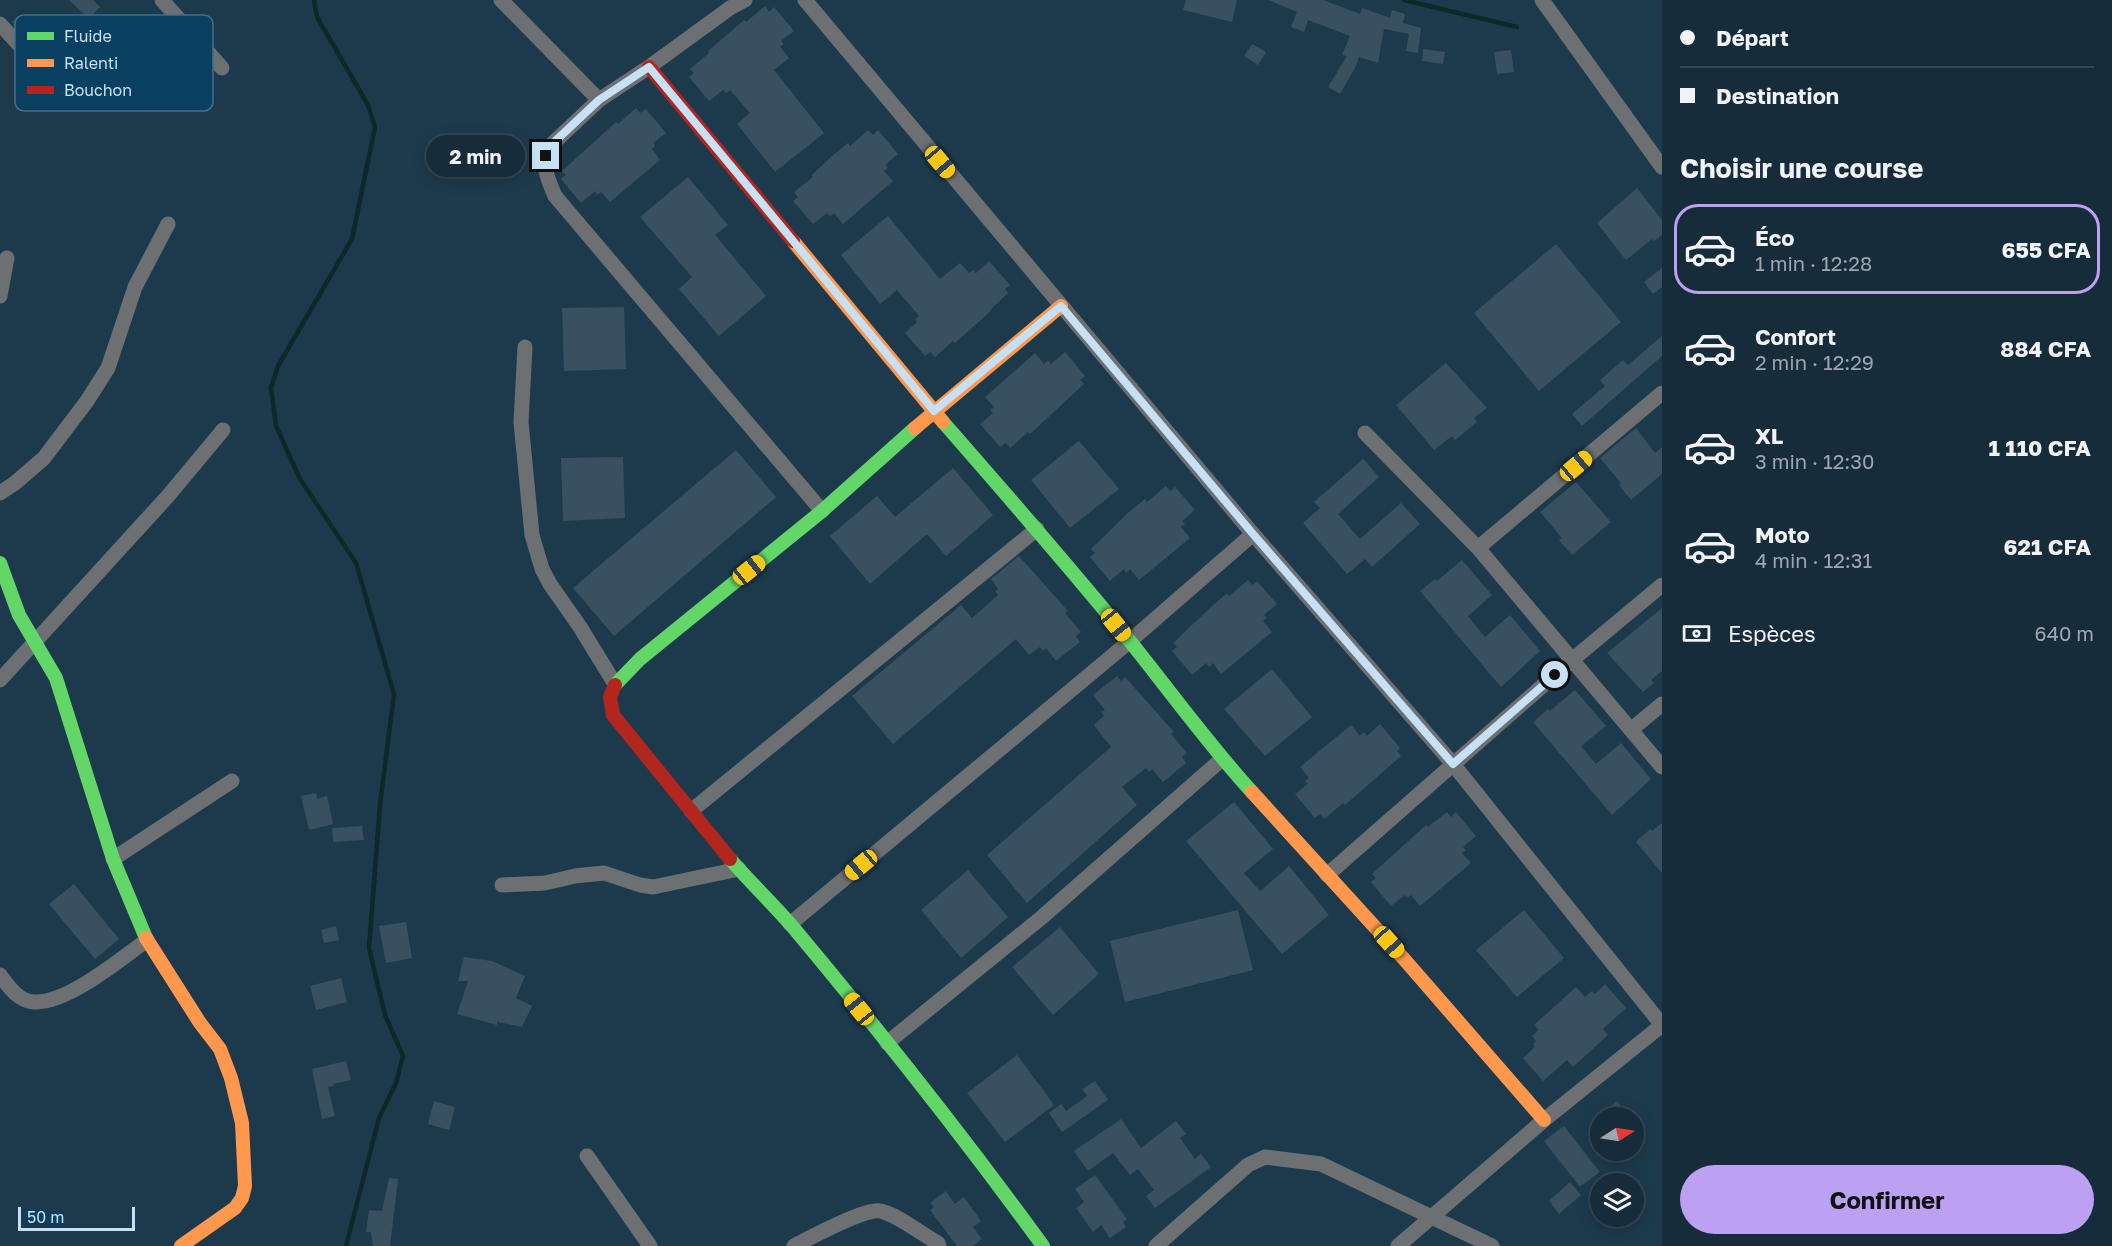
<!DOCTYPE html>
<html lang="fr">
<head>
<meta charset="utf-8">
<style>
	body { margin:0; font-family:"Golos Text",sans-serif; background:#1f3442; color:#f1f3f6; height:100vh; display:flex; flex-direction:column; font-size:22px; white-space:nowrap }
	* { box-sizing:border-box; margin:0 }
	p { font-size:20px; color:#9ea7af }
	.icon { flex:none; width:33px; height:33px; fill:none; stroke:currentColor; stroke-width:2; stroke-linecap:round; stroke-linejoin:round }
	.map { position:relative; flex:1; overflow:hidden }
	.panel { display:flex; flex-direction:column; background:#162c3a; width:450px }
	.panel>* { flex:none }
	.banner { display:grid; align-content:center; height:132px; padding:0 18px; background:#162c3a }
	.needle { width:39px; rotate:78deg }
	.controls { position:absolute; left:1590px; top:1107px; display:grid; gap:12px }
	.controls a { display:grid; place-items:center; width:54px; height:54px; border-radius:50%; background:#162c3a; box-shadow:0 3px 15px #0003,0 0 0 2px #354854; font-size:30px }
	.scale { position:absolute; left:18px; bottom:15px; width:117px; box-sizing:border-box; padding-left:6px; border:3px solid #c6e0f5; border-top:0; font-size:16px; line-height:21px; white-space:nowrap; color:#c6e0f5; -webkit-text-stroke:4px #093f61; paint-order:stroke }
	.end { position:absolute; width:27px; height:27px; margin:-14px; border:8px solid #c6e0f5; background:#111; box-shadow:0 0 0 3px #111 }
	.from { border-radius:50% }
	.bubble { position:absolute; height:42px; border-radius:21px; background:#162c3a; box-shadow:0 3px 15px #0003,0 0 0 2px #354854; font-size:20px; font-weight:700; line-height:42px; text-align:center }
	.car { position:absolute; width:18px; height:36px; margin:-18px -9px; border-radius:8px; box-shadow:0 0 4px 2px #0007; background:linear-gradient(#f5c518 24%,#345 0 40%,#f5c518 0 76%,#345 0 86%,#f5c518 0) }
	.banner b { display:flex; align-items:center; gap:21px; height:57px; font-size:22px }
	.banner b+b { border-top:2px solid #354854 }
	.banner i { width:15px; height:15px; background:#f1f3f6 }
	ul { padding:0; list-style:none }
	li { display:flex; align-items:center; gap:18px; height:90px; margin:0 12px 9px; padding:0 6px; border:3px solid transparent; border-radius:24px }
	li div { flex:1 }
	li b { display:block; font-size:22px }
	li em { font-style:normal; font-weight:700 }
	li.current { border-color:#bca0f2 }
	li>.icon { width:54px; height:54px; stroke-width:1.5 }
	h2 { padding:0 18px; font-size:27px; line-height:72px }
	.pay { display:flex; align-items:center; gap:15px; height:66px; padding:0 18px; font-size:22px }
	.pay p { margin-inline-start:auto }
	.primary-button { display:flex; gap:12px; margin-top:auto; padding:12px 18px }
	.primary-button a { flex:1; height:69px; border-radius:36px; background:#bca0f2; color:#111; font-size:24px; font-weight:700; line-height:69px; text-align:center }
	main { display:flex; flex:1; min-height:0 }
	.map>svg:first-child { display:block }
</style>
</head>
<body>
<main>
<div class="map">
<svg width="1662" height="1246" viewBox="0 0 1662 1246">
	<rect width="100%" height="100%" fill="#1d3a4d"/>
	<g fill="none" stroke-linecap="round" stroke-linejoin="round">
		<g stroke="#0d2826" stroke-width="4.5">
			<path d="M314,0L317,17L368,105L375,127L352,239L278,366L271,388L276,426L300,479L356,563L394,694L380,805L369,948L385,1015L403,1056L396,1083L379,1118L346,1246"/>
			<path d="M1404,0L1517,27"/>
		</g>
	</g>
	<g fill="#38505f">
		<path d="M69,0H93L100,7L89,19Z"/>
		<path d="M1186,0H1237L1232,22L1183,10Z"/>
		<path d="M1268,0H1323L1360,14L1362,8L1390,18L1392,10L1405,14L1403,23L1421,28L1418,53L1406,51L1409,34L1384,29L1378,63L1359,57L1355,68L1340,94L1328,87L1347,56L1342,55L1350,36L1308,20L1304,32L1291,27L1297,12Z"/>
		<path d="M765,6L769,12L774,7L794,31L781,41L784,44L780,47L789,58L774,70L824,133L775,172L737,124L750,113L730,90L726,93L723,90L709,101L689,77L694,73L690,69L709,53L708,51L744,20L746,22Z"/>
		<path d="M19,16L32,34L52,54L46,60L12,22Z"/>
		<path d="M1252,44L1266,52L1258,65L1244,56Z"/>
		<path d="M1423,49L1445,52L1443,64L1422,61Z"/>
		<path d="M1511,50L1514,72L1497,74L1494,52Z"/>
		<path d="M636,108L640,113L646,109L666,133L653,143L655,146L652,149L660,160L610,202L601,192L597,195L595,191L581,203L561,179L566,175L562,171L616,122L618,124Z"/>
		<path d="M868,130L873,135L878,130L898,154L885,165L888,168L884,171L893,181L843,224L834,213L830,216L827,213L813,224L793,201L798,197L794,192L813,177L812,175L832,156L848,143L850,146Z"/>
		<path d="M688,177L728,225L715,235L766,296L719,336L679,289L692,277L640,217Z"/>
		<path d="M1637,188L1662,220V235L1654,241L1652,239L1626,260L1597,223Z"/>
		<path d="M888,216L940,279L960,263L969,273L973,270L976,273L989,261L1010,285L1005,289L1008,293L990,310L991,311L955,343L953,341L935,357L930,352L925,356L905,333L917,322L915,319L919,316L897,290L880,304L841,255Z"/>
		<path d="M1556,244L1621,322L1539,391L1474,313Z"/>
		<path d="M1662,268V287L1653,294L1644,282Z"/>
		<path d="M624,307L626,369L564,371L562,308Z"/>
		<path d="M1662,336V356L1582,426L1572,414L1605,386L1600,380L1623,360L1628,365Z"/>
		<path d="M1065,352L1085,376L1080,380L1084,384L1030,434L1028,432L1010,448L1006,443L1000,447L980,424L993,413L990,410L994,407L985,397L1035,353L1044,364L1048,360L1051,364Z"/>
		<path d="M1446,363L1487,408L1474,418L1477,422L1455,440L1452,436L1434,450L1396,405Z"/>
		<path d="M1636,428L1655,453L1662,447V474L1631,500L1619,485L1621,483L1600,458Z"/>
		<path d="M1079,441L1119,489L1070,528L1031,480Z"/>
		<path d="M736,450L776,497L614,636L573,588Z"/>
		<path d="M623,457L625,518L563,521L561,458Z"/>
		<path d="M1363,459L1379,477L1338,514L1360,539L1401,503L1420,524L1372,567L1365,559L1347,574L1303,523L1320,508L1314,502Z"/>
		<path d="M953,468L993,515L946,556L927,534L870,584L830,536L877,496L895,517Z"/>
		<path d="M1576,482L1611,522L1572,555L1559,540L1562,538L1540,512Z"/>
		<path d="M1166,486L1170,491L1175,487L1195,510L1182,521L1185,524L1181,527L1190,538L1139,580L1130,569L1126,573L1124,569L1110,581L1090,557L1095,553L1091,549L1129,512L1145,499L1147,502Z"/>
		<path d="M1019,556L1068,611L1065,613L1081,632L1076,636L1080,642L1056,661L1046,648L1043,651L1040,647L1029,655L1016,639L893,744L852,696L961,605L972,618L998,595L995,591L998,589L991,579Z"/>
		<path d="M1462,560L1492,595L1468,616L1485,637L1510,615L1540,651L1501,687L1420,591L1435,579L1437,581Z"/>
		<path d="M1248,580L1252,585L1257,581L1277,604L1264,615L1267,618L1263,621L1272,632L1221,674L1213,663L1209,667L1206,663L1192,675L1172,651L1177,647L1173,643L1211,607L1227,593L1229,596Z"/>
		<path d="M1662,608V671L1651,680L1654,683L1643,692L1607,653Z"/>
		<path d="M1272,669L1312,717L1265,756L1224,709Z"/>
		<path d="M1117,676L1121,681L1125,677L1174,732L1171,734L1187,753L1182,757L1186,763L1163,782L1152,769L1149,772L1146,768L1122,787L1137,805L1027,903L987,855L1111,747L1094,725L1104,716L1101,712L1105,710L1093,695Z"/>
		<path d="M1575,690L1606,726L1581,746L1596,764L1621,743L1651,779L1612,815L1533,722L1548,709L1550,711Z"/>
		<path d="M1380,724L1400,748L1397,751L1401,756L1345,805L1343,803L1324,819L1320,814L1315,818L1295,794L1308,784L1305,781L1309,778L1300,767L1351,725L1360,736L1364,732L1367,736Z"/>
		<path d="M316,793L317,799L327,796L333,824L309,830L301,796Z"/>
		<path d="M1234,802L1273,849L1244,873L1260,891L1289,866L1329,915L1282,954L1186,841Z"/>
		<path d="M1447,812L1451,817L1456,812L1476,836L1463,847L1466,850L1462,853L1471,863L1420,906L1411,895L1407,898L1405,895L1391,906L1371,882L1376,878L1372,874L1426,825L1428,827Z"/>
		<path d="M1662,823V873L1636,842L1650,829L1652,831Z"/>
		<path d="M362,826L364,840L333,842L332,828Z"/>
		<path d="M968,870L1008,917L961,958L921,910Z"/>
		<path d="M74,884L119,939L95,959L49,904Z"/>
		<path d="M1238,910L1253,970L1125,1002L1110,941Z"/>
		<path d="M1524,910L1564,958L1517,997L1476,950Z"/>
		<path d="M406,922L412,958L386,963L379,926Z"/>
		<path d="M336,926L339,940L324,943L321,930Z"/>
		<path d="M1060,927L1099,974L1053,1015L1012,967Z"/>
		<path d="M464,957L492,961L525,976L516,998L532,1006L522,1027L497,1022V1025L457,1014L468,981H458Z"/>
		<path d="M341,978L347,1002L316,1010L310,986Z"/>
		<path d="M1605,984L1626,1008L1603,1029L1608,1035L1573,1067L1567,1060L1543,1081L1523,1058L1535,1047L1533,1044L1536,1041L1532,1036L1539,1030L1534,1025L1576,987L1585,997L1592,991L1595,994Z"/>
		<path d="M1017,1055L1054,1105L1005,1142L967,1093Z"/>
		<path d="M346,1061L351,1080L333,1084L334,1086L328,1087L335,1116L322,1119L312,1069Z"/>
		<path d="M1095,1081L1108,1100L1062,1132L1049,1113L1061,1104L1066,1111L1087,1096L1082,1089Z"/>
		<path d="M434,1101L455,1107L449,1130L428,1124Z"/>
		<path d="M1617,1101L1631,1118H1596Z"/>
		<path d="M1121,1119L1141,1148L1176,1121L1186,1134L1180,1138L1195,1159L1201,1154L1211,1167L1155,1208L1146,1196L1154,1190L1138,1169L1130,1175L1113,1153L1088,1171L1074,1151Z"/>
		<path d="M1564,1126L1600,1172L1580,1187L1544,1141Z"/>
		<path d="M1095,1175L1127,1219L1123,1222L1126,1227L1110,1238L1101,1225L1093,1232L1076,1208L1084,1202L1075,1189Z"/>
		<path d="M389,1178L398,1179L390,1246H373L371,1232H366L369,1210L382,1211Z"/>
		<path d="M1570,1182L1581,1195L1559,1214L1549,1201Z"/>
		<path d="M946,1191L955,1204L964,1197L981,1221L973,1227L982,1239L973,1246H957L930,1210L934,1207L930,1203Z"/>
	</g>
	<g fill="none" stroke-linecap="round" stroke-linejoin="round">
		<g stroke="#6d7072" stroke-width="15">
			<path d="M162,0L222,68"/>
			<path d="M501,0L599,100"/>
			<path d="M745,0L730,8L649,67L599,100L550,146C541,167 547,177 555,196L822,511"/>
			<path d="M805,0L1253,534L1453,764L1662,1025"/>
			<path d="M1542,0L1662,167"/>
			<path d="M0,24L53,82"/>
			<path d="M0,296L7,258"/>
			<path d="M525,347L521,422L532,535L542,569L550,584L580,627L615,684"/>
			<path d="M1365,433L1478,548L1662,767"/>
			<path d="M0,493L15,483L44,458L87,401L108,368L135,287L168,224"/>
			<path d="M1478,548L1662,393"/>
			<path d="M0,680L168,496L223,430"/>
			<path d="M1632,729L1662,704"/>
			<path d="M691,811L1037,529"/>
			<path d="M113,859L232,781"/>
			<path d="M1327,875L1572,660L1662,585"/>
			<path d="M502,885L545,883L575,876L604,873L640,885L653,887L739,869"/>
			<path d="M790,924L1130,641L1253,534"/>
			<path d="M0,975C8,986 19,1002 35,1002C68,1003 121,959 147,940"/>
			<path d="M887,1043L1041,918L1222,759"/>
			<path d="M587,1156L650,1246"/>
			<path d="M794,1246C810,1238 865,1208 880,1211C895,1213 923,1235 938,1243L939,1246"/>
			<path d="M1156,1246L1248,1165L1265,1157L1321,1164L1492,1246"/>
			<path d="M1398,1246L1544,1120L1662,1025"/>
		</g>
		<g stroke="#63d668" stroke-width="14">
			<path d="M943,422C1006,494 1069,566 1129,640C1170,691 1208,744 1252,792"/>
			<path d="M0,563L19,615L56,678L113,859L146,938"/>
			<path d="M615,685L640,659L822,511L915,428"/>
			<path d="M730,859C750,882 772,903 792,926C879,1030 963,1136 1043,1246"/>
		</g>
		<g stroke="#ff974d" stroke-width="14">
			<path d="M793,241L943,422"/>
			<path d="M915,428L1061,306"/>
			<path d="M1252,792L1404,959L1544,1120"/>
			<path d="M146,938L200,1023L220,1049L231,1078L242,1123L245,1186L242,1198L235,1208L181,1246"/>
		</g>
		<g stroke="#b3261e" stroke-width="14">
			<path d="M649,67L793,241"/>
			<path d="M615,685L610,697L613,715L730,859"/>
		</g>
	</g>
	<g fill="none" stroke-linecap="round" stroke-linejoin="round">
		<path stroke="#c6e0f5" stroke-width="8" d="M546,156L550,146L599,100L649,67L934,411L1061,306L1253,534L1453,764L1555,675"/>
	</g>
	<rect x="15" y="15" width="198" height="96" rx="9" fill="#093f61" stroke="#426f8d" stroke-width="1.5"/>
	<rect x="27" y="32" width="27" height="8" fill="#63d668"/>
	<rect x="27" y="59" width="27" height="8" fill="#ff974d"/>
	<rect x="27" y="86" width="27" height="8" fill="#b3261e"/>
	<g font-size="16" fill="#c6e0f5">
		<text x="64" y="42">Fluide</text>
		<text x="64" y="69">Ralenti</text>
		<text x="64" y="96">Bouchon</text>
	</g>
</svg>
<div class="controls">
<a><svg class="needle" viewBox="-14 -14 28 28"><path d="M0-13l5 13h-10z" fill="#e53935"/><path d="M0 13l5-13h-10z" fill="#9ea7af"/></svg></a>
<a><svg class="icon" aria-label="layers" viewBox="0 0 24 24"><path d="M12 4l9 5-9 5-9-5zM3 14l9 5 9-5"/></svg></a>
</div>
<div class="scale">50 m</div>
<i class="end from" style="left:1555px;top:675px"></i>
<i class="end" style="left:546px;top:156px"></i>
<div class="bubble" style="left:426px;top:135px;width:99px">2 min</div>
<i class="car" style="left:940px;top:162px;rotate:140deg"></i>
<i class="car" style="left:1576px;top:466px;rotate:50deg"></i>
<i class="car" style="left:749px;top:570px;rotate:51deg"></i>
<i class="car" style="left:1116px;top:625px;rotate:141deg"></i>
<i class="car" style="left:861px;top:865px;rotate:230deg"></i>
<i class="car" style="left:1389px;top:942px;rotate:138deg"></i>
<i class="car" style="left:859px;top:1009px;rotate:321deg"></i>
</div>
<section class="panel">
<div class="banner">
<b><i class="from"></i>Départ</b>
<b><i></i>Destination</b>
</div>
<h2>Choisir une course</h2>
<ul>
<li class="current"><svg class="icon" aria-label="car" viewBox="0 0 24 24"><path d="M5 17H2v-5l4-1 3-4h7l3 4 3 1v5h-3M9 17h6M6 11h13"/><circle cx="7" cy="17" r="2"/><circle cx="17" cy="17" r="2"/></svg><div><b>Éco</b><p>1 min · 12:28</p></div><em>655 CFA</em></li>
<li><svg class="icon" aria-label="car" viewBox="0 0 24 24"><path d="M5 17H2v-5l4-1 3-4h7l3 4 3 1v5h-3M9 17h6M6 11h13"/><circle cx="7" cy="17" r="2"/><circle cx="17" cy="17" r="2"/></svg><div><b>Confort</b><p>2 min · 12:29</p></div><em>884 CFA</em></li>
<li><svg class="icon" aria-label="car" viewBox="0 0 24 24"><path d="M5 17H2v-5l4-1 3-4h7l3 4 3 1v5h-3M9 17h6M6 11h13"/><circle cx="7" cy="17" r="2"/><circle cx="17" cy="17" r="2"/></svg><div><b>XL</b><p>3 min · 12:30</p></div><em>1 110 CFA</em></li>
<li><svg class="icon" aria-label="car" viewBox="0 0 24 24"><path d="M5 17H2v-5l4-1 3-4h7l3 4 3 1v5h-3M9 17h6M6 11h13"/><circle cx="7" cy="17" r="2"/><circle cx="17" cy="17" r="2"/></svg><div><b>Moto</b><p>4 min · 12:31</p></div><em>621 CFA</em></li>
</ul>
<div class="pay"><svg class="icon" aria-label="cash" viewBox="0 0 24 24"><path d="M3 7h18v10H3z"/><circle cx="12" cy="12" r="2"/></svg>Espèces<p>640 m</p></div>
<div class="primary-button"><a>Confirmer</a></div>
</section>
</main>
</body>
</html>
